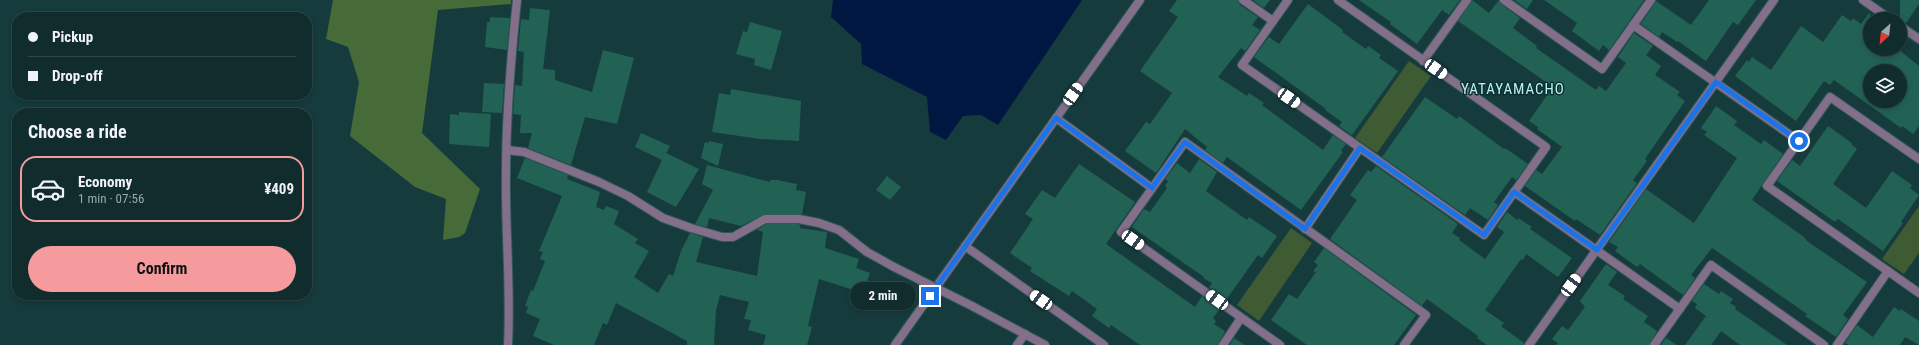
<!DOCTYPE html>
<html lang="en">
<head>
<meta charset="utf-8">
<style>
	body { margin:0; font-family:"Roboto Condensed",sans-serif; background:#193435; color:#f1f3f6; height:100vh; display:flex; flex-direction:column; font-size:15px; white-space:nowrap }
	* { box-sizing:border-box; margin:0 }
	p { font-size:13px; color:#9ca7aa }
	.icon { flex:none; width:22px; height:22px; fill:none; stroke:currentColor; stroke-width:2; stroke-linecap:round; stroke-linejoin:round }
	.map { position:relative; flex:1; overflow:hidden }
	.details { position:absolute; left:12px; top:108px; width:300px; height:192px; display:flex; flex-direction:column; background:#102c2d; border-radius:16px; box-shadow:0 2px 6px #0003,0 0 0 1px #304849 }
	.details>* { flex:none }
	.guide { position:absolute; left:12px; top:12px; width:300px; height:88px; border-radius:16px; box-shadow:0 2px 6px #0003,0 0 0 1px #304849; display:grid; align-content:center; height:88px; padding:0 16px; background:#102c2d }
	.needle { width:26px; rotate:207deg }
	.fabs { position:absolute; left:1863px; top:12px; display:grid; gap:8px }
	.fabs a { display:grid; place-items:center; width:44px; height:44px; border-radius:50%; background:#102c2d; box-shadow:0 2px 6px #0003,0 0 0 1px #304849; font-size:20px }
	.end { position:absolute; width:18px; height:18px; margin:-9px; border:5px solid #1a73e8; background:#fff; box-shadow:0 0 0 2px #fff }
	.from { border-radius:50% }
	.bubble { position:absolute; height:28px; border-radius:14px; background:#102c2d; box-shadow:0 2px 6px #0003,0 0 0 1px #304849; font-size:13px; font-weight:700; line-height:28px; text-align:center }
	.car { position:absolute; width:12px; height:24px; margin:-12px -6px; border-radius:5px; box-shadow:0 0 3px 1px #0007; background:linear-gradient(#fff 24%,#345 0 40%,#fff 0 76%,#345 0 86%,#fff 0) }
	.guide b { display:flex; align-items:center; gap:14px; height:38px; font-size:15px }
	.guide b+b { border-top:1px solid #304849 }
	.guide i { width:10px; height:10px; background:#f1f3f6 }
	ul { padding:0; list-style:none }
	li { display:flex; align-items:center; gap:12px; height:66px; margin:0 8px 6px; padding:0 8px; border:2px solid transparent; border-radius:16px }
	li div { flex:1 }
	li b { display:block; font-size:15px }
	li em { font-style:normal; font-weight:700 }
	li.on { border-color:#f59b9e }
	li>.icon { width:36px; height:36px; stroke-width:1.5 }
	h2 { padding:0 16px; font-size:18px; line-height:48px }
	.primary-button { display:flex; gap:8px; margin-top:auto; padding:8px 16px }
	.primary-button a { flex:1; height:46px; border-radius:24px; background:#f59b9e; color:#111; font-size:16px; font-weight:700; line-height:46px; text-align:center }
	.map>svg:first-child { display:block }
</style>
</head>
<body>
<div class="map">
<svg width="1919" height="345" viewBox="0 0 1919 345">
	<rect width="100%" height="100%" fill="#163b3c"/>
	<g fill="#3e5b33">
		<path d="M1409,61L1431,76L1377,153L1355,138Z"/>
		<path d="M1919,206V253L1904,274L1882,259Z"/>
		<path d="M1291,228L1312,243L1259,321L1237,305Z"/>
	</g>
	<path fill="#476a39" d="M333,0H511V4L438,10L422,133L480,189L465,233L459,237L443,240L446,199L415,187L350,136L359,82L348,47L326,39Z"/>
	<path fill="#001841" d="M833,0H1082L998,125L981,115L963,116L946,140L930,132L927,97L862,64L861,44L831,17Z"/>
	<g fill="#226255" fill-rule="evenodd">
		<path d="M1177,0H1238L1240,5L1258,17L1252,25L1260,30L1245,51L1241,48L1218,77L1247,96L1249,93L1264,103L1262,105L1323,150L1333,135L1346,144L1341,151L1343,152L1301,210L1227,157L1223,163L1205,150L1207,147L1185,129L1156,173L1125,151L1146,122L1150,124L1172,93L1140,71L1178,17L1169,11Z"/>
		<path d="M1253,0H1270L1264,8Z"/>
		<path d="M1359,0H1460L1449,15L1442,10L1417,44L1390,24L1391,22Z"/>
		<path d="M1472,0L1489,13L1499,0L1501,4L1520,18L1513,28L1537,46L1536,48L1596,90L1599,86L1606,91L1626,63L1618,57L1634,33L1653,46L1646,55L1661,66L1655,75L1680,92L1677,95L1685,101L1645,159L1647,161L1633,180L1637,183L1600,235L1576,219L1575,221L1525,186L1536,170L1542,174L1562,147L1537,129L1538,127L1529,121L1553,87L1458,21Z"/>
		<path d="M1514,0H1533L1527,9Z"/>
		<path d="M1544,0H1644L1609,50L1603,45L1599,51L1572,31L1577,23Z"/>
		<path d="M1709,0H1756L1738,25L1733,22L1706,61L1678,41L1677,42L1662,32L1659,37L1641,24L1656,1L1691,25Z"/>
		<path d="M1900,0H1919V4L1906,23L1900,21Z"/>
		<path d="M1308,4L1343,30L1342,32L1366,49L1368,46L1381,55L1379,58L1398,71L1352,135L1339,126L1342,122L1325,110L1326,109L1254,57L1269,37L1279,44Z"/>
		<path d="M530,8L550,10L543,69L555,70V80L592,92L603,50L634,58L617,124L585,117L571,165L528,148L532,133H520L521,115L513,114L515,85L522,86L524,52L518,51L521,19L529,20Z"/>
		<path d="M1870,12V49H1898L1919,66V126L1913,134L1902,126L1901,128L1834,80L1830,85L1824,81L1796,121L1735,76L1747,60L1749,62L1752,57L1771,70L1801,26L1823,42L1842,15L1851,21L1853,18L1861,24ZM1870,71H1900V101H1870Z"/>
		<path d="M490,17L510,18L507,50L485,47L487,22H490Z"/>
		<path d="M750,22L782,31L771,70L754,65L755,59L736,54L743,31L747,32Z"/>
		<path d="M484,83L504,84L502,113L482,112Z"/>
		<path d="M731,89L801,101L799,141L760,139L712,132L719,93L730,95Z"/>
		<path d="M1425,97L1457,119L1459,116L1504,149L1505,148L1528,164L1516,180L1512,177L1494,202L1498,205L1488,220L1470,208L1465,215L1382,157Z"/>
		<path d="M1716,106L1737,121L1734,125L1761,144L1764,140L1783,154L1752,200L1804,237L1807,241L1867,282L1843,315L1848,319L1836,337L1805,316L1807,314L1712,248L1691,275L1695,278L1683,295L1640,264L1637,267L1615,251L1618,247L1609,242L1646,189L1694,223L1737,158L1704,135L1707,132L1701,128Z"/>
		<path d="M459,112L491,114L489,147L449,144L450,114L459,115Z"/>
		<path d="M1828,126L1852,143L1851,144L1857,149L1833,184L1866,208L1892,171L1912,185L1910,188L1919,195L1901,222L1903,223L1883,251L1838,219L1835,222L1777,181L1792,160L1800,166Z"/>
		<path d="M641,133L670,146L666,153L699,169L676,207L647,192L662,160L635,147Z"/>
		<path d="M709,141L723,144L718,166L701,158L705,142L709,143Z"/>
		<path d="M525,158L568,175L567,179L600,192L596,207L604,210L606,206L619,211L614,224L638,239L635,243L649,251L634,277L658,293L669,274L673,276L681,251L690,233L703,237L696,262L757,276L763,232L757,230L766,224H798L800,225V228L827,232L825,248L859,259L856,268L870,273L863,293L819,279L808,326L812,327L807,345H763L766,335L748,330L751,320L744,319L749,302L720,295L716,310L714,345H687V341L616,303L607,325L603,323L594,345H554L533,336L540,319L526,313L528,307L525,306L531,290L533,291L545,261L540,259L543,252L539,251L562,196L517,178Z"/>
		<path d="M1199,159L1217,172L1206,191L1247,220L1249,217L1277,236L1262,258L1258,255L1226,300L1209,288L1212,283L1203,278L1204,277L1132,227L1144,209L1150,212L1167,188L1165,186L1168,181L1165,179L1177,163L1190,173Z"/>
		<path d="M1079,164L1135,202L1106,244L1195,307L1202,296L1220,309L1213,318L1216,321L1214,324L1225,331L1218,345H1140L1111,325L1109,328L1092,316L1097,309L1072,291L1069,296L1030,271L1032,268L1010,253L1033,219L1025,214L1042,190L1055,198Z"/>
		<path d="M707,165L770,182V180H777L797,184L796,190L806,192L802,214H765L741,226L709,218L707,227L695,224L713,190L702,184Z"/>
		<path d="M1376,166L1458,224L1452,233L1460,238L1459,240L1485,259L1504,232L1497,227L1507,212L1517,220L1518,218L1532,227L1530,229L1572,258L1558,277L1526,254L1523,260L1521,259L1485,310L1504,323L1501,326L1524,343V345H1487L1477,338L1478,336L1427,299L1422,306L1330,239L1357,200L1350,195L1368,170L1371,172Z"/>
		<path d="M887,176L901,187L890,200L876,190Z"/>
		<path d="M1324,248L1416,315L1394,345H1307L1271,320L1289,294L1297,299L1316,272L1313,271L1318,265L1314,262Z"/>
		<path d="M1606,264L1617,272L1608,285L1625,296L1623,299L1648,316L1644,322L1657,331L1649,345H1556L1558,343L1552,339L1562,326L1568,330L1585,307L1580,301Z"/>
		<path d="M1704,284L1719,294L1721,291L1733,299L1730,303L1736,307L1735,309L1787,345H1740L1721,331L1711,345H1685L1706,316L1695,308L1697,304L1692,301Z"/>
		<path d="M1894,307L1900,311L1901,309L1919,321V345L1905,337L1900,345H1849L1845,343L1857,325L1873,337Z"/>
		<path d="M1234,338L1245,345H1230Z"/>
		<path d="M1666,338L1677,345H1661Z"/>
	</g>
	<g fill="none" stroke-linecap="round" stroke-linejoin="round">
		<defs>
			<g id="minor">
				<path d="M1243,0L1273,21"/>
				<path d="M1288,0L1242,65L1484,235L1546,147L1338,0"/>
				<path d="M1504,0L1602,69L1651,0"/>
				<path d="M1863,0L1890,19"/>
				<path d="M1633,25L1799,141"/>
				<path d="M1900,26L1919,39"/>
				<path d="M1423,61L1467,0"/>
				<path d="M1056,118L1152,188"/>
				<path d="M507,150L524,152L599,182L628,196L663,218L691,228L722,237H733L765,219H799L819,223L839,230L867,252L894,267"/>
				<path d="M1919,159L1830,97L1767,186L1919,293"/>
				<path d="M1514,192L1680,309"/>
				<path d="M1305,229L1360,148"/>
				<path d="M972,306L1045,345"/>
				<path d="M508,345C511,287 505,230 506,172C506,115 511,57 517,0"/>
				<path d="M1017,345L1025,334"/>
				<path d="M1223,345L1241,318"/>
				<path d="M1280,345L1121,232L1185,142L1426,315L1404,345"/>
				<path d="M1654,345L1711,265L1824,345"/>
				<path d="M1837,345L1888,271"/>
			</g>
			<g id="tertiary">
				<path d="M965,246L1104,345"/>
				<path d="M895,345L1140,0"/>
				<path d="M1529,345L1774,0"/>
			</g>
		</defs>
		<use href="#minor" stroke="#315859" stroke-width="10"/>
		<use href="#tertiary" stroke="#315859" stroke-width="10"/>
		<use href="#minor" stroke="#836f8a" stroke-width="8"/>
		<use href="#tertiary" stroke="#836f8a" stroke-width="8"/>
		<defs>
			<path id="minor-bridge" d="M894,267L972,306"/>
		</defs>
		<use href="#minor-bridge" stroke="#315859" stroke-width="10" stroke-linecap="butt"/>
		<use href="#minor-bridge" stroke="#836f8a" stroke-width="8"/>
	</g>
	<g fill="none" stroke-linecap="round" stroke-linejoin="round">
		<path stroke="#1a73e8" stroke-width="5" d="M930,296L1056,118L1152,188L1185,142L1305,229L1360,148L1484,235L1514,192L1597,250L1716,82L1799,141"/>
	</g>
	<g text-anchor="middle" stroke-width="3" stroke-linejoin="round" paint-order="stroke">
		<g font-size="15" letter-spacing="1" fill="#bcf0f1" stroke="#0a3132">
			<text x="1513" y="94">YATAYAMACHO</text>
		</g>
	</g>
</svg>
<div class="fabs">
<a><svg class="needle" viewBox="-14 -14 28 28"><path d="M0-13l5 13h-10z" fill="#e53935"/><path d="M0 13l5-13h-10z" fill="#9ca7aa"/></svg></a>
<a><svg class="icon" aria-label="layers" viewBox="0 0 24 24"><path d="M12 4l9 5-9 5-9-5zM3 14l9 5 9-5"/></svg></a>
</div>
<i class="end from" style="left:1799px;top:141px"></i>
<i class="end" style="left:930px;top:296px"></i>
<div class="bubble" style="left:850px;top:282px;width:66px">2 min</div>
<i class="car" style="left:1436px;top:69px;rotate:125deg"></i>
<i class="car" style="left:1073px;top:94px;rotate:35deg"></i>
<i class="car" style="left:1289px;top:98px;rotate:125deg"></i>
<i class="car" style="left:1133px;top:240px;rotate:125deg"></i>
<i class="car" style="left:1571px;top:285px;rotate:36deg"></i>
<i class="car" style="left:1041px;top:300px;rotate:305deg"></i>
<i class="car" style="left:1217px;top:300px;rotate:306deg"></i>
<div class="guide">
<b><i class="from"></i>Pickup</b>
<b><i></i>Drop-off</b>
</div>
<section class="details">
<h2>Choose a ride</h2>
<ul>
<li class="on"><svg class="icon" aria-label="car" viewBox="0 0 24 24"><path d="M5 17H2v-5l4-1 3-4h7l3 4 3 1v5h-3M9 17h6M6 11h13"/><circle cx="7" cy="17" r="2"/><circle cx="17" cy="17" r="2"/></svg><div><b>Economy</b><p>1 min · 07:56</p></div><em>¥409</em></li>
</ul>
<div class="primary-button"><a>Confirm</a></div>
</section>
</div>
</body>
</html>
